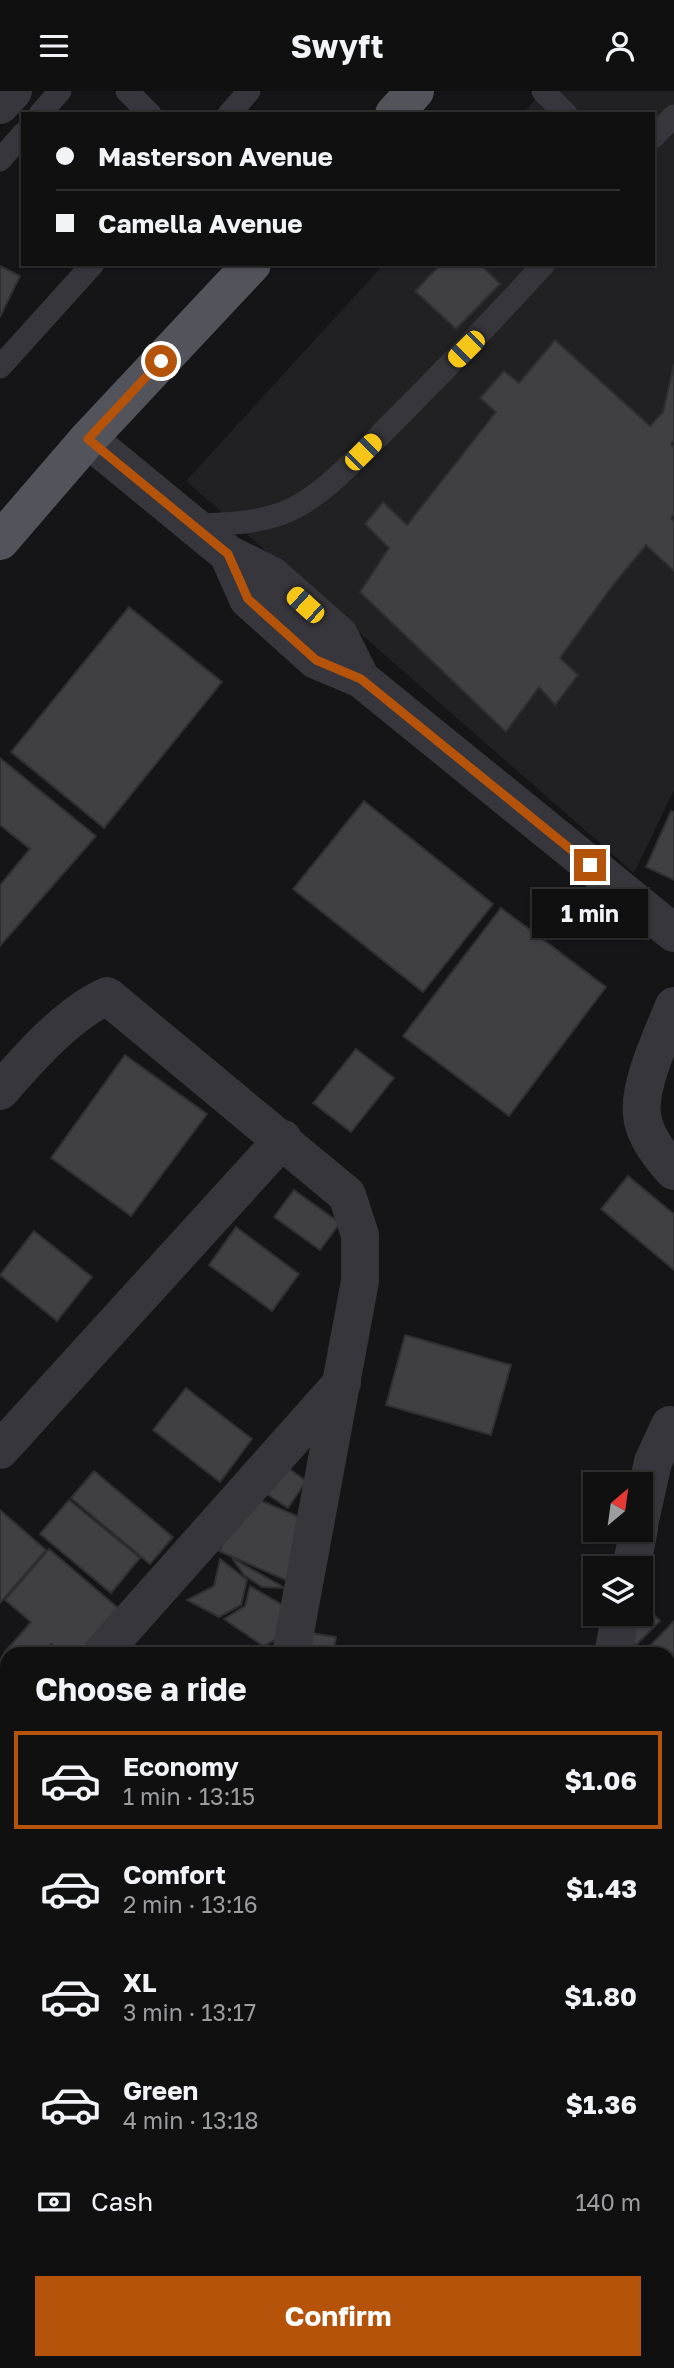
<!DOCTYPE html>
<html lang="en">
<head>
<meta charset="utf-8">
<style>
	body { margin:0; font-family:"Golos Text",sans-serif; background:#19191a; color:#f1f3f6; height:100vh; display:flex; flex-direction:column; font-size:26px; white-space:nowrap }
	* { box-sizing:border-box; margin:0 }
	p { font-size:23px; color:#9c9d9f }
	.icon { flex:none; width:38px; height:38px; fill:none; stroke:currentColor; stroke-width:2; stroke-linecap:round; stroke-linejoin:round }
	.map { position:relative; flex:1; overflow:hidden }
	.details { position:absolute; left:0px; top:1556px; width:676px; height:723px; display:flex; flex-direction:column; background:#101011; border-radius:21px 21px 0 0; box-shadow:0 2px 5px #0004,0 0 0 2px #303031 }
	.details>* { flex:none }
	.banner { position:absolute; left:21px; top:21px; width:634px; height:154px; border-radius:0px; box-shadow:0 2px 5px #0004,0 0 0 2px #303031; display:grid; align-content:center; height:154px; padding:0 35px; background:#101011 }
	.needle { width:46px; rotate:29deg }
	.buttons { position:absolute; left:583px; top:1381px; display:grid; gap:14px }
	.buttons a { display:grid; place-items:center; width:70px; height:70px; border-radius:0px; background:#101011; box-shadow:0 2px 5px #0004,0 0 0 2px #303031; font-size:35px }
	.end { position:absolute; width:32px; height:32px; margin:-16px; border:9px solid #b45309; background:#fff; box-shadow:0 0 0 4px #fff }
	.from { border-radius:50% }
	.bubble { position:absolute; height:49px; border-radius:0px; background:#101011; box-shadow:0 2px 5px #0004,0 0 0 2px #303031; font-size:23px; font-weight:700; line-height:49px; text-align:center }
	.car { position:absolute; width:21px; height:42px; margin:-21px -10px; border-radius:9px; box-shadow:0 0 5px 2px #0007; background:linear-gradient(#f5c518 24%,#345 0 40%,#f5c518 0 76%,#345 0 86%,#f5c518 0) }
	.banner b { display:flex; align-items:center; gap:24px; height:66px; font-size:26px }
	.banner b+b { border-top:2px solid #303031 }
	.banner i { width:18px; height:18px; background:#f1f3f6 }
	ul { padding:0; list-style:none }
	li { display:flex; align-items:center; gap:21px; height:98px; margin:0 14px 10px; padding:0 21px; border:4px solid transparent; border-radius:0px }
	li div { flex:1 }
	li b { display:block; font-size:26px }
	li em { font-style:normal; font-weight:700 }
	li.active { border-color:#b45309 }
	li>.icon { width:63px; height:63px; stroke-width:1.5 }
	h2 { padding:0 35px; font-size:32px; line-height:84px }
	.pay { display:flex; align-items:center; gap:18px; height:77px; padding:0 35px; font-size:26px }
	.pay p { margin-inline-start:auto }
	.button { display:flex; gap:14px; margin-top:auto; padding:14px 35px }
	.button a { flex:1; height:80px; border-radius:0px; background:#b45309; color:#fff; font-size:28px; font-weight:700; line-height:80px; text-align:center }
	header { display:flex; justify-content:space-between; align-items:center; height:91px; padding:0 35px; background:#101011; font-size:32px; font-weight:700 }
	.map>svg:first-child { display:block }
</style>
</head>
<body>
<header><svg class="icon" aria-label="menu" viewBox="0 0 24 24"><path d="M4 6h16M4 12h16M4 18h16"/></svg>Swyft<svg class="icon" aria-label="person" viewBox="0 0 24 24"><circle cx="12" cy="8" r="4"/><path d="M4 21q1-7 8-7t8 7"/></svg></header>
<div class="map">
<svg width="674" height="2277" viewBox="0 0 674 2277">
	<rect width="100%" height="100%" fill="#151517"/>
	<path fill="#212124" d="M543,0H674V699L634,782L186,390L384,173H653V23H522Z"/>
	<g fill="#3f3f44" stroke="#2f2f33" stroke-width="2">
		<path d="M441,173H480L500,193L456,238L415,200Z"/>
		<path d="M0,175L20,185L0,226Z"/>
		<path d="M555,249L650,335L663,321L674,273V349L671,353L674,356V423L671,427L674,431V480L646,454L613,494L560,567L578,584L555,614L539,596L506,641L360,501L389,457L365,433L383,411L407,434L496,321L480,307L504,280L519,292Z"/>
		<path d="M129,516L222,591L104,737L11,661Z"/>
		<path d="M0,667L96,745L0,855V794L30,758L0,734Z"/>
		<path d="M364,710L493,813L423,901L293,798Z"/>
		<path d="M671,720L674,721V789L646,776Z"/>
		<path d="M501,817L606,896L509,1025L403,945Z"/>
		<path d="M356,958L394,987L351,1041L313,1012Z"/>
		<path d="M125,964L207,1023L131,1125L51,1067Z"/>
		<path d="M628,1085L674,1123V1179L601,1118Z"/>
		<path d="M294,1099L340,1132L320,1159L274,1126Z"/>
		<path d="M236,1136L299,1183L272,1220L209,1174Z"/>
		<path d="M34,1140L92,1186L57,1230L0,1184Z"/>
		<path d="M405,1244L511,1274L491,1344L386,1314Z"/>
		<path d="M186,1297L252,1348L220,1391L153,1339Z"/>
		<path d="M280,1371L306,1390L288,1417L261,1399Z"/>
		<path d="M94,1380L173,1446L150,1473L71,1407Z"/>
		<path d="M250,1405L304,1428L288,1490L219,1460Z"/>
		<path d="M69,1409L140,1467L111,1502L40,1443Z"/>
		<path d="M0,1419L46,1459L0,1512Z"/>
		<path d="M49,1458L124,1522L89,1563H62L51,1553L42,1563H7V1565L4,1562L31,1531L5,1509Z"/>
		<path d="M232,1467L285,1497L262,1496L244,1484Z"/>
		<path d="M220,1468L247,1489L241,1514L219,1526L187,1509L214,1495Z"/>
		<path d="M250,1495L284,1515L289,1542L263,1555L224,1528L245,1515Z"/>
		<path d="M645,1515L660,1530L636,1554L621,1538L637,1522H640Z"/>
		<path d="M674,1530V1634L668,1629V1563H642Z"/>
		<path d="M299,1540L336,1546L333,1563H295Z"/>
		<path d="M7,1714V1782L0,1775V1721Z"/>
		<path d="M668,1800L674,1802L673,1833L668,1831Z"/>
		<path d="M7,1850V1940L0,1936V1860Z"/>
		<path d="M668,1921H674V1985L668,1984Z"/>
		<path d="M0,1944L7,1949V1973L0,1982Z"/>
		<path d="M668,1990L674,1991V2063L668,2062Z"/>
		<path d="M668,2099L674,2100V2251L668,2250Z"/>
		<path d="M7,2109V2143L0,2135V2116Z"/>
		<path d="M241,2272H310L309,2277H240Z"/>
		<path d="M432,2272H456L455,2277H431Z"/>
		<path d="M552,2272H598L597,2277H551Z"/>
	</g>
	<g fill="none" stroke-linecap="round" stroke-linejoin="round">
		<g stroke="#36363c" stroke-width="23">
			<path d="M127,0L150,23"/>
			<path d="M543,0L566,23"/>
			<path d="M40,23L60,0"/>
			<path d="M229,23L249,0"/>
			<path d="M653,46L674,25"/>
			<path d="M0,69L23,43"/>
			<path d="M0,276L93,173"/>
			<path d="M193,434C224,433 253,433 283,422C319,409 361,363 389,335C442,282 494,228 544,173"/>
		</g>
		<g stroke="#36363c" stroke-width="38">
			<path d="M0,14L13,0"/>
			<path d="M88,348L228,463L271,484L339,544L361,588"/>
			<path d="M228,463L248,508L316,569L361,588L674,842"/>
			<path d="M674,915C663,942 638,995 642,1024C644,1044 661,1066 674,1080"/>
			<path d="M0,1000C29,967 67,923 107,905L347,1104L360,1144V1190L291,1563"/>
			<path d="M0,1359L283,1048"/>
			<path d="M640,1429L653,1371L670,1334"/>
			<path d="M631,1477L639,1438"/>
			<path d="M101,1563L342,1292"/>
			<path d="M613,1563L621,1522"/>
			<path d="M0,1676L7,1668"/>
			<path d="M668,1685L674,1689"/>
			<path d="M0,2008L7,2000"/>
			<path d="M175,2277V2272"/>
			<path d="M487,2277L488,2272"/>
		</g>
		<g stroke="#52535b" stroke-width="38">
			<path d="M394,23L415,0"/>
			<path d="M0,450L88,348L252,173"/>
		</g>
	</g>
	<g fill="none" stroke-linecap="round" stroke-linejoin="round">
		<path stroke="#b45309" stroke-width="9" d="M161,270L88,348L228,463L248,508L316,569L361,588L590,774"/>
	</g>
</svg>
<div class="buttons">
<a><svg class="needle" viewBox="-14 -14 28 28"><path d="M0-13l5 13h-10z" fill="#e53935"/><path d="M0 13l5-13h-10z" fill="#9c9d9f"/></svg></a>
<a><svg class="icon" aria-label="layers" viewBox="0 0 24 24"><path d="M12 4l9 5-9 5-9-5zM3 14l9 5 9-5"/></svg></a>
</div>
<i class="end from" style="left:161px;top:270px"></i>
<i class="end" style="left:590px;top:774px"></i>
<div class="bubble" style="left:532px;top:798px;width:116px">1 min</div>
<i class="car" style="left:466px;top:258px;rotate:225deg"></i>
<i class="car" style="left:363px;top:361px;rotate:45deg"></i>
<i class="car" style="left:305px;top:514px;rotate:312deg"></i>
<div class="banner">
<b><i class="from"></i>Masterson Avenue</b>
<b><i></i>Camella Avenue</b>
</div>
<section class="details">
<h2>Choose a ride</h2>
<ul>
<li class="active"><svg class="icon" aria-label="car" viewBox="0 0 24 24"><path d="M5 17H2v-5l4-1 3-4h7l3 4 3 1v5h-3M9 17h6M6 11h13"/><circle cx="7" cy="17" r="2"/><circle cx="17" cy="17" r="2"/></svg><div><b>Economy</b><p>1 min · 13:15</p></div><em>$1.06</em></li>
<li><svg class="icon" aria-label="car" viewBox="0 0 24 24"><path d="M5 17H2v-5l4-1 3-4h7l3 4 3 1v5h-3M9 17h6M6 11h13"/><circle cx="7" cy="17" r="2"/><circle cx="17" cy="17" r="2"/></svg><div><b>Comfort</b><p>2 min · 13:16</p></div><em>$1.43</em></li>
<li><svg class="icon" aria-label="car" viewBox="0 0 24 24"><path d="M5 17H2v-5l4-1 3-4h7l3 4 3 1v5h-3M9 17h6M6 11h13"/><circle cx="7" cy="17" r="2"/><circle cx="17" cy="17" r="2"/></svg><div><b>XL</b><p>3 min · 13:17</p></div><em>$1.80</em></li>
<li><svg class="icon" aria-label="car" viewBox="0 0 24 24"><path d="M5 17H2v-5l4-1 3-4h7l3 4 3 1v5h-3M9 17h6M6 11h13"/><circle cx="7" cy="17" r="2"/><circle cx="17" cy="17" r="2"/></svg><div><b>Green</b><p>4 min · 13:18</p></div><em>$1.36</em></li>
</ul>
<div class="pay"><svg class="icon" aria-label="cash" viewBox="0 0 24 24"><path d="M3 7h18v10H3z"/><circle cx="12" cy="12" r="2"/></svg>Cash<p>140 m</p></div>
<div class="button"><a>Confirm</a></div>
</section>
</div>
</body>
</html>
